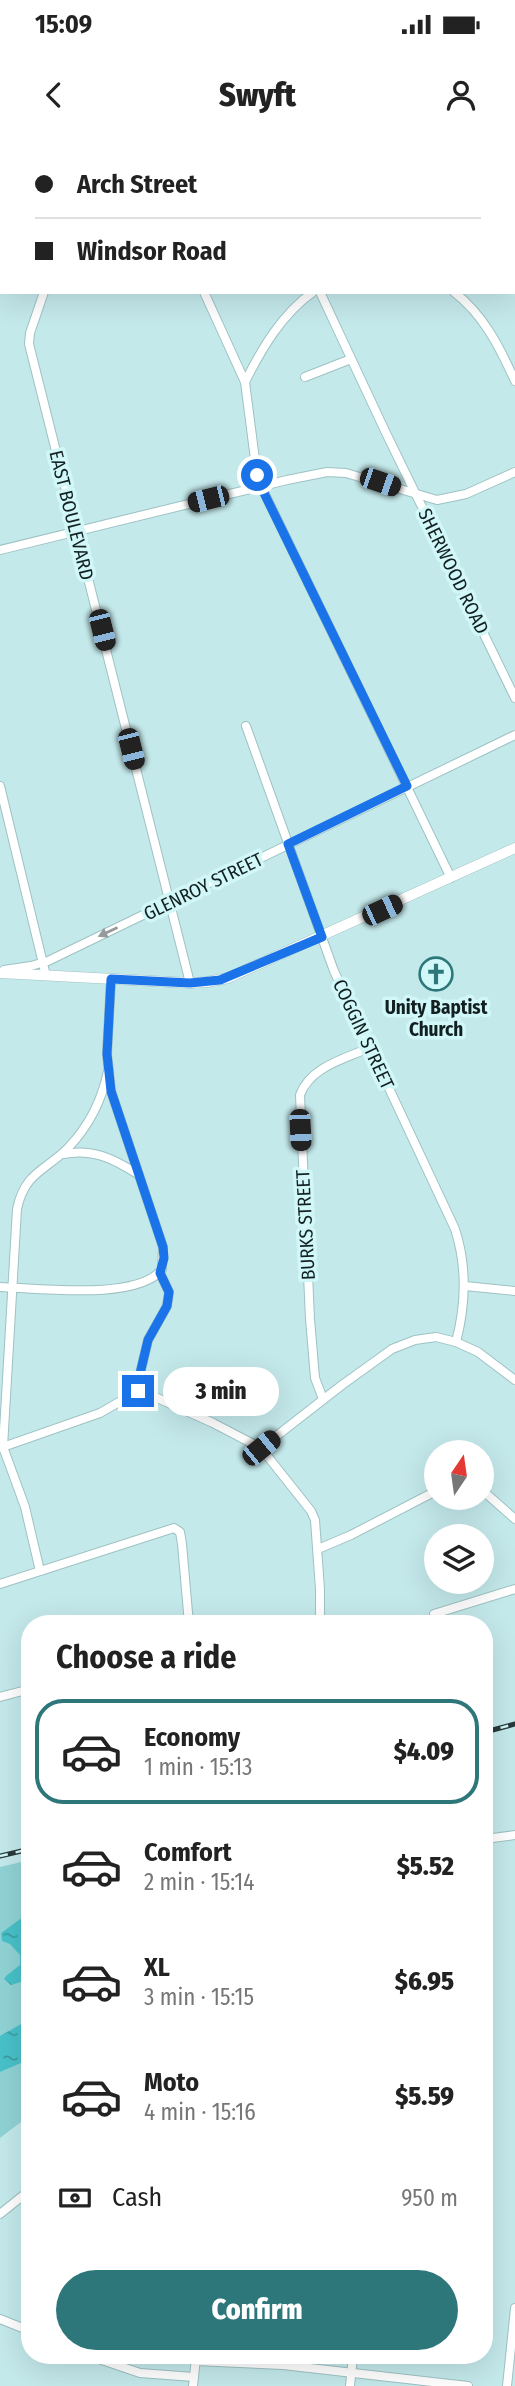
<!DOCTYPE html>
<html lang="en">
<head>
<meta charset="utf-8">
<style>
	body { margin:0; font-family:"Fira Sans Condensed",sans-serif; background:#f2f2f2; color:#222; height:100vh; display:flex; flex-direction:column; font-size:26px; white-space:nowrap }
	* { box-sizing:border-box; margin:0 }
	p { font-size:23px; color:#767676 }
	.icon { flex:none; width:38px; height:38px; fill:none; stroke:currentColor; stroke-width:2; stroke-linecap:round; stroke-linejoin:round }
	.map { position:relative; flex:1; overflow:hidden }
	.panel { position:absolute; left:21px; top:1475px; width:472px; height:749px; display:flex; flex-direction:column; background:#fff; border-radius:28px; box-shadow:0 7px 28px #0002 }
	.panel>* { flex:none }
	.hud { position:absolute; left:0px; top:0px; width:516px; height:154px; box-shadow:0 7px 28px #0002; display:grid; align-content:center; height:154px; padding:0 35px; background:#fff }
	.needle { width:46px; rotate:13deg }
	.fabs { position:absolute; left:424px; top:1300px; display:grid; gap:14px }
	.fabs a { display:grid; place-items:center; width:70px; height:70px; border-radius:50%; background:#fff; box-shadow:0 7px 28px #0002; font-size:35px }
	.end { position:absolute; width:32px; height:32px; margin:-16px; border:9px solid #1a73e8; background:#fff; box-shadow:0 0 0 4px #fff }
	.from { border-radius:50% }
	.bubble { position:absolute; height:49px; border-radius:24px; background:#fff; box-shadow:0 7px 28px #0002; font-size:23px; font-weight:800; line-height:49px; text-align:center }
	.car { position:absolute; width:21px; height:42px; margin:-21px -10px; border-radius:9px; box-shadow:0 0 5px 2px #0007; background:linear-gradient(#222 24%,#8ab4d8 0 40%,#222 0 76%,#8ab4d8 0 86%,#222 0) }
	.hud b { display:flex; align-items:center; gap:24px; height:66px; font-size:26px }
	.hud b+b { border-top:2px solid #e0e0e0 }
	.hud i { width:18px; height:18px; background:#222 }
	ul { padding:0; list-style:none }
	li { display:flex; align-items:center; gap:21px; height:105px; margin:0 14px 10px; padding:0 21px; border:4px solid transparent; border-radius:28px }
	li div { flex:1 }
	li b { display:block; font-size:26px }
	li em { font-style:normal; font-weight:800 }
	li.selected { border-color:#2d777b }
	li>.icon { width:63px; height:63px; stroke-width:1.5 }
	h2 { padding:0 35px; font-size:32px; line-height:84px }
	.pay { display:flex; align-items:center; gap:18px; height:77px; padding:0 35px; font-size:26px }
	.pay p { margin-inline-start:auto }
	.button { display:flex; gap:14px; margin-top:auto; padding:14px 35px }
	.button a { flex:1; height:80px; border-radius:42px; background:#2d777b; color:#fff; font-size:28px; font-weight:800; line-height:80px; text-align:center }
	.status { display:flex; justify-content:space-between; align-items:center; height:49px; padding:0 35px; background:#fff; direction:ltr }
	.status svg { height:19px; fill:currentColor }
	header { display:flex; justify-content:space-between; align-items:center; height:91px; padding:0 35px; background:#fff; font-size:32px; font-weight:800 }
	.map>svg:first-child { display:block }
</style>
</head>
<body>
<div class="status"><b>15:09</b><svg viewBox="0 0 49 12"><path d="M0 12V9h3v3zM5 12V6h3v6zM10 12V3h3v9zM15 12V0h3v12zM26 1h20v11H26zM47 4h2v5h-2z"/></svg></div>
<header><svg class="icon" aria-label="back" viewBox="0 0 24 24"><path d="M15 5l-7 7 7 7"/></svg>Swyft<svg class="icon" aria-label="person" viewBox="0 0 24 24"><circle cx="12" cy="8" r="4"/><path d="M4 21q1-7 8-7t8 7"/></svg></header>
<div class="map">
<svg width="515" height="2246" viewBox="0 0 515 2246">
	<defs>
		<pattern id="water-ripples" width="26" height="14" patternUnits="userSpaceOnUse" patternTransform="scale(1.75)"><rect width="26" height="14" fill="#48c1c8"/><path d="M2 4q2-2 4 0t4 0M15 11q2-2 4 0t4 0" fill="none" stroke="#3b9ca2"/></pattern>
	</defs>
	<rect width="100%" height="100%" fill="#c4e9eb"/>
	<path fill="#90d2d5" d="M30,1720V1975L0,1998V1727Z"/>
	<g fill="url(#water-ripples)">
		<path d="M30,1772V1836L24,1841L11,1845L4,1839L6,1836L20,1825V1815L10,1804L2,1801L1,1793Z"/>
		<path d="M30,1879V1919L0,1932V1896Z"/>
	</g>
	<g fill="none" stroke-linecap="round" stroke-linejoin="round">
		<defs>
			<g id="minor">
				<path d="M190,0L192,2"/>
				<path d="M159,2L161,0"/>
				<path d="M0,64H2"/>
				<path d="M44,152L30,193L29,204L190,843"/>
				<path d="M204,152L245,242L257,335L261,346L451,738"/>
				<path d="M320,152L385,291L515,558"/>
				<path d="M454,152C484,175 500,208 515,241"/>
				<path d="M305,237L351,219"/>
				<path d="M245,242C262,208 282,174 313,152"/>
				<path d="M0,410L287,340L327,332L346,333L437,360L466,354L515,332"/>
				<path d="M246,586L334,831L455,1089C467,1126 466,1164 456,1202"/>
				<path d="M0,646L46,836"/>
				<path d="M4,830L31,826L48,821L515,595"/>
				<path d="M63,1014C93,1008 114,1019 139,1035"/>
				<path d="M465,1146L515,1151"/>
				<path d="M0,1147C38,1148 139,1161 162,1129L163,1107L111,951L107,914L111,839"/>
				<path d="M138,1251L139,1238L148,1200L167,1166L169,1152L160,1133"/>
				<path d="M323,1259L315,1238L310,1179L300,955C310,927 344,919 369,908"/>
				<path d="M0,1308L100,1273L138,1251L144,1252L213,1283L261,1308L311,1371L315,1380L320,1449V1484"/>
				<path d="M261,1308L342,1245L392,1209L415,1200L436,1197L456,1202L478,1212L515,1240"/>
				<path d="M481,1349L515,1379"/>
				<path d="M318,1409L351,1395L436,1351"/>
				<path d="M40,1431L25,1367L3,1307L17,1069C25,1032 45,1031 68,1008C89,986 102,960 108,931"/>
				<path d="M0,1444L174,1388L180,1392L182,1404L189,1484"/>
				<path d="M434,1474L515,1449"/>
				<path d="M0,1557L30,1549"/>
				<path d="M485,1699L515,1695"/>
				<path d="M0,2074L30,2050"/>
				<path d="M0,2179L30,2191"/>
				<path d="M90,2216L140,2233L194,2237"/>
				<path d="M196,2221L283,2225L468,2246"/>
				<path d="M193,2246L196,2218"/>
				<path d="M350,2246L353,2216"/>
				<path d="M507,2246L515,2168"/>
			</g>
			<path id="tertiary" d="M0,833L190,843L207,842L228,838L515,708"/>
			<g id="secondary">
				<path d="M489,0L492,2"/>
				<path d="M514,15H515"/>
			</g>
		</defs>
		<use href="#minor" stroke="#9ec2c3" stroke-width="10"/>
		<use href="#tertiary" stroke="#9ec2c3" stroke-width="11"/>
		<use href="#secondary" stroke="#9ec2c3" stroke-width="12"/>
		<use href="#minor" stroke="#fff" stroke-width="8"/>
		<use href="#tertiary" stroke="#fff" stroke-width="10"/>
		<use href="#secondary" stroke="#cff1f3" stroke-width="10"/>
		<defs>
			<g id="rail">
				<path d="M485,1592L515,1584"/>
				<path d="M0,1716L30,1709"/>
			</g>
		</defs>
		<use href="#rail" stroke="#29393a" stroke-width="5"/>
		<use href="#rail" stroke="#d1f7f8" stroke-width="2.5" stroke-dasharray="8" stroke-linecap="butt"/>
	</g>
	<defs><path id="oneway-solid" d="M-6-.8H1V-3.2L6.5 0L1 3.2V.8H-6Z" transform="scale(1.75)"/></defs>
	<use fill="#959b9b" href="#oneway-solid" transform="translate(108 792) rotate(155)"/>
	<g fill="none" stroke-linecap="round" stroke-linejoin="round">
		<path stroke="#1a73e8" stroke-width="9" d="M138,1251L139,1238L148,1200L167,1166L169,1152L160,1133L164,1118L163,1107L111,951L107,914L111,839L190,843L220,840L322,797L288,704L407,646L265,355L257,335"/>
	</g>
	<defs>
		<symbol id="church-ring" viewBox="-11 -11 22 22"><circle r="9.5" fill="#d1f7f8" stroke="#2d777b" stroke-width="1.5"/><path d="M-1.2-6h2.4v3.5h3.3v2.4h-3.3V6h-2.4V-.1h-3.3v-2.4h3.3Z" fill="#2d777b"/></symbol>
	</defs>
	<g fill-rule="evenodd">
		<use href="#church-ring" x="417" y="815" width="38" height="38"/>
	</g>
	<g text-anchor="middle" stroke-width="7" stroke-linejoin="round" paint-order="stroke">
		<g font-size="19" fill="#132021" stroke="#d1f7f8">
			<text transform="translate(72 375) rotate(76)" y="7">EAST BOULEVARD</text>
			<text transform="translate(454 431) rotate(64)" y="7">SHERWOOD ROAD</text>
			<text transform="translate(203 746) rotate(-26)" y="7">GLENROY STREET</text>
			<text transform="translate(364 894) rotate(65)" y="7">COGGIN STREET</text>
			<text transform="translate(305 1085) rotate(-93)" y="7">BURKS STREET</text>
		</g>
		<g font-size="19" font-weight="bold" fill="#132021" stroke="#d1f7f8">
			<text x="436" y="874">Unity Baptist<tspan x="436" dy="22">Church</tspan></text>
		</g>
	</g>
</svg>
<div class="fabs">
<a><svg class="needle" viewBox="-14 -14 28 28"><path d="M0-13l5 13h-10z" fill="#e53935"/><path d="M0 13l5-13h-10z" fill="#767676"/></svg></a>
<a><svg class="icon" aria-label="layers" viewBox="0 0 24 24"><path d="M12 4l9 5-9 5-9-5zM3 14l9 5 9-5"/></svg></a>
</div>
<i class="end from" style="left:257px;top:335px"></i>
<i class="end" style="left:138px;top:1251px"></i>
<div class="bubble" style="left:163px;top:1227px;width:116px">3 min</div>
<i class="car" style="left:380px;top:342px;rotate:109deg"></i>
<i class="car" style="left:208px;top:359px;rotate:256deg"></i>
<i class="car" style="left:102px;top:490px;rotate:166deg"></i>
<i class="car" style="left:131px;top:609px;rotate:166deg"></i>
<i class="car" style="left:382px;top:770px;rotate:65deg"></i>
<i class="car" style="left:300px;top:990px;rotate:177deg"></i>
<i class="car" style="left:261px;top:1308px;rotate:51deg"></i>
<div class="hud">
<b><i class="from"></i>Arch Street</b>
<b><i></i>Windsor Road</b>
</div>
<section class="panel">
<h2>Choose a ride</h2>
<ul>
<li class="selected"><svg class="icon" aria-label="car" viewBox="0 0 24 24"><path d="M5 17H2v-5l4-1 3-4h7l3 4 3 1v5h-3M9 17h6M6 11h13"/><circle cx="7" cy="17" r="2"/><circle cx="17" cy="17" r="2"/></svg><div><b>Economy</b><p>1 min · 15:13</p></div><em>$4.09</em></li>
<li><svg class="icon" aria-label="car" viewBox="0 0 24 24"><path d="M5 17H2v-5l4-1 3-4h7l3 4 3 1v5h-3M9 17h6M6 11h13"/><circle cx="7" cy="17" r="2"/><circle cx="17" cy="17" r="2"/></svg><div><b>Comfort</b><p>2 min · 15:14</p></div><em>$5.52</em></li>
<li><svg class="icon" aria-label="car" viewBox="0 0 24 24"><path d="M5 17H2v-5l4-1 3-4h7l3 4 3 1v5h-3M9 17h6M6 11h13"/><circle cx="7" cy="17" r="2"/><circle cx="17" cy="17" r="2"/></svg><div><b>XL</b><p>3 min · 15:15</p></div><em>$6.95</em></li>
<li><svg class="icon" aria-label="car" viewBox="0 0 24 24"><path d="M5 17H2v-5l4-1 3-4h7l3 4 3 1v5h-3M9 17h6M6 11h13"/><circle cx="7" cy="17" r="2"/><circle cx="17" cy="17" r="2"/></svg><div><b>Moto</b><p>4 min · 15:16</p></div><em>$5.59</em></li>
</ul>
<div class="pay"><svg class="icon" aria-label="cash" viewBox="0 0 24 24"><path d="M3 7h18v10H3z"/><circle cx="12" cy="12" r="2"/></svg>Cash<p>950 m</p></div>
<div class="button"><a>Confirm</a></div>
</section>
</div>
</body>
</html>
